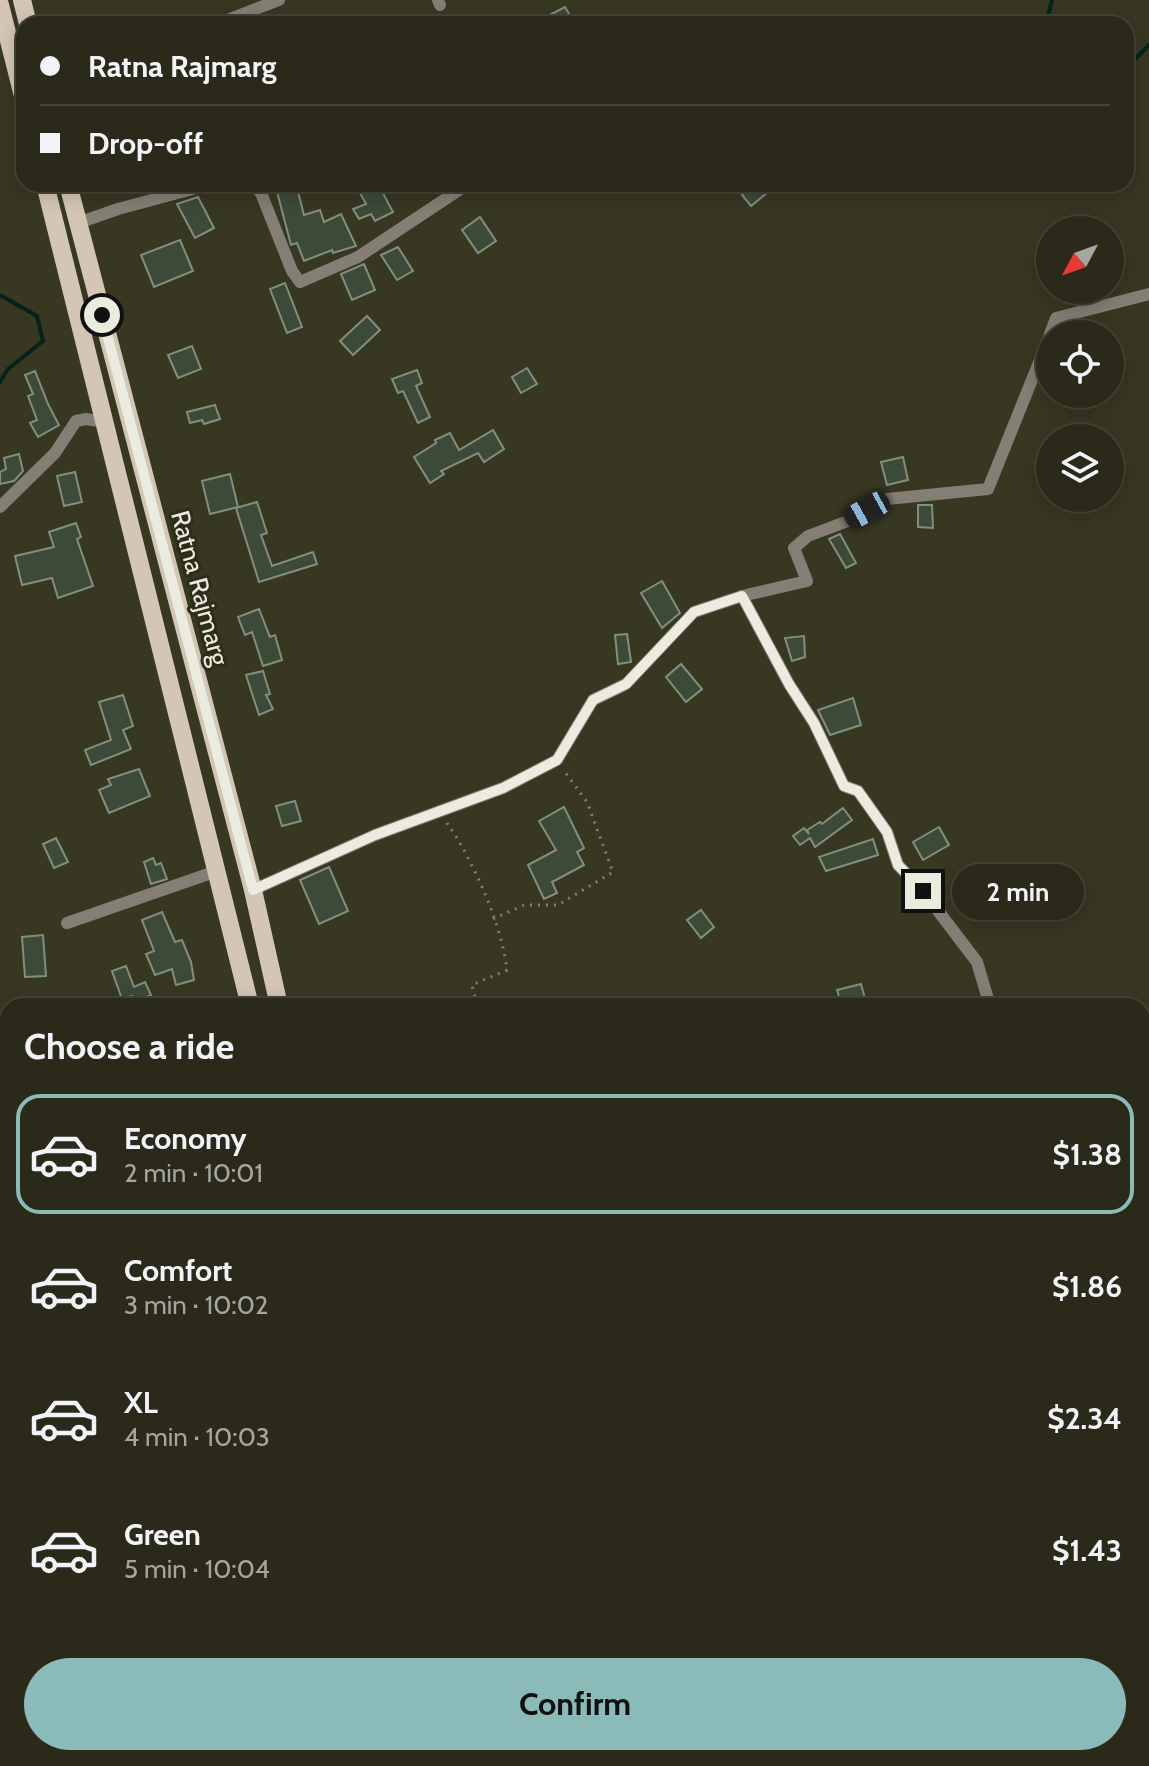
<!DOCTYPE html>
<html lang="en">
<head>
<meta charset="utf-8">
<style>
	body { margin:0; font-family:Cabin,sans-serif; background:#323123; color:#f1f3f6; height:100vh; display:flex; flex-direction:column; font-size:30px; white-space:nowrap }
	* { box-sizing:border-box; margin:0 }
	p { font-size:26px; color:#a5a6a2 }
	.icon { flex:none; width:44px; height:44px; fill:none; stroke:currentColor; stroke-width:2; stroke-linecap:round; stroke-linejoin:round }
	.map { position:relative; flex:1; overflow:hidden }
	.sheet { position:absolute; left:0px; top:998px; width:1150px; height:768px; display:flex; flex-direction:column; background:#2a291a; border-radius:24px 24px 0 0; box-shadow:0 4px 20px #0003,0 0 0 2px #464539 }
	.sheet>* { flex:none }
	.guide { position:absolute; left:16px; top:16px; width:1118px; height:176px; border-radius:24px; box-shadow:0 4px 20px #0003,0 0 0 2px #464539; display:grid; align-content:center; height:176px; padding:0 24px; background:#2a291a }
	.needle { width:52px; rotate:229deg }
	.buttons { position:absolute; left:1036px; top:216px; display:grid; gap:16px }
	.buttons a { display:grid; place-items:center; width:88px; height:88px; border-radius:50%; background:#2a291a; box-shadow:0 4px 20px #0003,0 0 0 2px #464539; font-size:40px }
	.end { position:absolute; width:36px; height:36px; margin:-18px; border:10px solid #ecebdf; background:#111; box-shadow:0 0 0 4px #111 }
	.from { border-radius:50% }
	.bubble { position:absolute; height:56px; border-radius:28px; background:#2a291a; box-shadow:0 4px 20px #0003,0 0 0 2px #464539; font-size:26px; font-weight:700; line-height:56px; text-align:center }
	.car { position:absolute; width:24px; height:48px; margin:-24px -12px; border-radius:10px; box-shadow:0 0 6px 2px #0007; background:linear-gradient(#222 24%,#8ab4d8 0 40%,#222 0 76%,#8ab4d8 0 86%,#222 0) }
	.guide b { display:flex; align-items:center; gap:28px; height:76px; font-size:30px }
	.guide b+b { border-top:2px solid #464539 }
	.guide i { width:20px; height:20px; background:#f1f3f6 }
	ul { padding:0; list-style:none }
	li { display:flex; align-items:center; gap:24px; height:120px; margin:0 16px 12px; padding:0 8px; border:4px solid transparent; border-radius:24px }
	li div { flex:1 }
	li b { display:block; font-size:30px }
	li em { font-style:normal; font-weight:700 }
	li.active { border-color:#8bbbb9 }
	li>.icon { width:72px; height:72px; stroke-width:1.5 }
	h2 { padding:0 24px; font-size:36px; line-height:96px }
	.button { display:flex; gap:16px; margin-top:auto; padding:16px 24px }
	.button a { flex:1; height:92px; border-radius:48px; background:#8bbbb9; color:#111; font-size:32px; font-weight:700; line-height:92px; text-align:center }
	.map>svg:first-child { display:block }
</style>
</head>
<body>
<div class="map">
<svg width="1149" height="1766" viewBox="0 0 1149 1766">
	<rect width="100%" height="100%" fill="#383722"/>
	<g fill="none" stroke-linecap="round" stroke-linejoin="round">
		<g stroke="#022419" stroke-width="4">
			<path d="M1052,0L1048,16L1059,24"/>
			<path d="M1126,64L1129,65L1149,45"/>
			<path d="M0,295L37,316L43,341L8,369L0,382"/>
		</g>
	</g>
	<g fill="#3d4a38" stroke="#81907c" stroke-width="2">
		<path d="M565,7L575,24H532Z"/>
		<path d="M275,184H296L304,215L320,210L324,222L341,214L356,246L333,253L332,250L304,261L297,243L291,245Z"/>
		<path d="M378,184L393,212L375,221L371,214L359,219L353,209L366,204L360,193Z"/>
		<path d="M757,184H778L751,206L742,195Z"/>
		<path d="M198,197L214,228L195,238L177,204Z"/>
		<path d="M480,217L496,241L478,253L462,230Z"/>
		<path d="M180,240L193,271L154,287L141,255Z"/>
		<path d="M398,247L413,271L397,280L381,255Z"/>
		<path d="M364,264L375,290L352,300L341,274Z"/>
		<path d="M285,283L302,327L287,333L270,289Z"/>
		<path d="M367,316L380,330L353,355L340,341Z"/>
		<path d="M192,346L201,369L178,378L168,355Z"/>
		<path d="M527,368L537,384L521,393L512,377Z"/>
		<path d="M417,370L422,383L416,386L430,417L418,423L403,391L398,393L392,379Z"/>
		<path d="M35,371L48,404L59,425L38,437L30,423L37,420L28,396L33,394L25,375Z"/>
		<path d="M215,405L220,419L204,424L202,420L190,423L187,412Z"/>
		<path d="M493,430L504,449L484,462L478,453L441,471L444,474L430,483L414,457L436,443L435,440L450,433L459,450Z"/>
		<path d="M19,454L23,471L14,481L0,484V472L6,469L4,458Z"/>
		<path d="M903,457L908,480L887,485L881,462Z"/>
		<path d="M75,472L82,502L64,506L57,476Z"/>
		<path d="M230,474L238,507L210,514L202,481Z"/>
		<path d="M257,502L267,533L261,535L272,566L313,552L317,564L259,582L236,508Z"/>
		<path d="M918,505H932L933,528L918,527Z"/>
		<path d="M76,523L81,537L77,539L93,586L58,598L52,578L22,585L15,556L54,547L49,532Z"/>
		<path d="M840,534L856,563L846,568L829,539Z"/>
		<path d="M662,581L680,613L662,628L641,593Z"/>
		<path d="M259,609L270,637L275,635L282,660L263,666L252,632L245,635L238,617Z"/>
		<path d="M627,634L631,662L618,664L615,635Z"/>
		<path d="M804,636L805,657L792,661L785,638Z"/>
		<path d="M681,664L702,689L686,702L666,677Z"/>
		<path d="M263,671L270,694L266,695L273,709L259,715L246,675Z"/>
		<path d="M123,695L133,726L123,730L131,749L91,765L85,750L111,740L99,702Z"/>
		<path d="M853,698L861,725L830,735L818,710Z"/>
		<path d="M139,769L150,796L109,813L99,790L111,785L108,779Z"/>
		<path d="M295,801L301,821L282,826L276,806Z"/>
		<path d="M564,807L584,848L577,852L584,865L552,882L557,893L544,899L528,865L556,850L539,821Z"/>
		<path d="M843,808L852,820L815,847L810,838L800,845L793,836L804,828L809,834L807,830L820,822L822,824Z"/>
		<path d="M939,827L949,845L923,860L913,842Z"/>
		<path d="M56,838L68,862L54,868L43,844Z"/>
		<path d="M873,839L878,855L826,871L819,857Z"/>
		<path d="M153,858L156,865L161,863L167,879L151,884L144,862Z"/>
		<path d="M329,867L348,911L319,924L300,880Z"/>
		<path d="M701,910L714,927L701,938L687,920Z"/>
		<path d="M162,912L175,942L182,940L191,962L194,980L176,985L172,969L155,975L146,954L154,951L142,920Z"/>
		<path d="M43,935L46,976L25,977L22,937Z"/>
		<path d="M126,966L134,987L145,982L151,995L135,1002L132,996L122,999L112,971Z"/>
		<path d="M861,984L867,1006H842L837,990Z"/>
	</g>
	<g fill="none" stroke-linecap="round" stroke-linejoin="round">
		<g stroke="#81806f" stroke-width="3" stroke-dasharray="2 6" stroke-linecap="butt">
			<path d="M447,823C473,860 502,925 507,970L472,985L477,1006"/>
			<path d="M493,919L524,905H558L613,872L587,802L565,772"/>
			<path d="M0,1268L8,1259"/>
			<path d="M1142,1576H1149"/>
			<path d="M581,1766L594,1758"/>
		</g>
		<g stroke="#857e75" stroke-width="12">
			<path d="M438,0L440,5"/>
			<path d="M217,24L279,0"/>
			<path d="M253,184L261,193L292,271L300,282L358,257L468,184"/>
			<path d="M78,223L118,209L211,184"/>
			<path d="M1050,334L1056,318L1149,294"/>
			<path d="M0,507L55,453L76,421L86,419L105,422"/>
			<path d="M742,596L789,684L814,723L844,786L858,791L887,832L898,865L923,891L977,962L990,1006"/>
			<path d="M253,890L375,835L503,788L557,760L593,700L626,684L694,612L742,596L807,581L794,548L808,536L848,521L887,499L988,489L1050,335"/>
			<path d="M67,923L217,871"/>
			<path d="M0,1540L8,1555"/>
			<path d="M0,1636L8,1633"/>
			<path d="M1142,1756L1149,1754"/>
			<path d="M948,1758L949,1766"/>
			<path d="M82,1766L93,1758"/>
			<path d="M1085,1766L1129,1758"/>
		</g>
		<g stroke="#d3c6b4" stroke-width="18">
			<path d="M22,0L28,24"/>
			<path d="M0,5L24,100"/>
			<path d="M45,184L250,1006"/>
			<path d="M68,184L253,890L279,1006"/>
			<path d="M441,1758L443,1766"/>
			<path d="M464,1758L467,1766"/>
		</g>
	</g>
	<g fill="none" stroke-linecap="round" stroke-linejoin="round">
		<path stroke="#ecebdf" stroke-width="10" d="M102,315L253,890L375,835L503,788L557,760L593,700L626,684L694,612L742,596L789,684L814,723L844,786L858,791L887,832L898,865L923,891"/>
	</g>
	<g text-anchor="middle" stroke-width="6" stroke-linejoin="round" paint-order="stroke">
		<g font-size="26" fill="#ecebdf" stroke="#2e2d19">
			<text transform="translate(200 588) rotate(75)" y="9">Ratna Rajmarg</text>
		</g>
	</g>
</svg>
<div class="buttons">
<a><svg class="needle" viewBox="-14 -14 28 28"><path d="M0-13l5 13h-10z" fill="#e53935"/><path d="M0 13l5-13h-10z" fill="#a5a6a2"/></svg></a>
<a><svg class="icon" aria-label="locate" viewBox="0 0 24 24"><circle cx="12" cy="12" r="6"/><path d="M12 2v4M12 18v4M2 12h4M18 12h4"/></svg></a>
<a><svg class="icon" aria-label="layers" viewBox="0 0 24 24"><path d="M12 4l9 5-9 5-9-5zM3 14l9 5 9-5"/></svg></a>
</div>
<i class="end from" style="left:102px;top:315px"></i>
<i class="end" style="left:923px;top:891px"></i>
<div class="bubble" style="left:952px;top:864px;width:132px">2 min</div>
<i class="car" style="left:867px;top:510px;rotate:241deg"></i>
<div class="guide">
<b><i class="from"></i>Ratna Rajmarg</b>
<b><i></i>Drop-off</b>
</div>
<section class="sheet">
<h2>Choose a ride</h2>
<ul>
<li class="active"><svg class="icon" aria-label="car" viewBox="0 0 24 24"><path d="M5 17H2v-5l4-1 3-4h7l3 4 3 1v5h-3M9 17h6M6 11h13"/><circle cx="7" cy="17" r="2"/><circle cx="17" cy="17" r="2"/></svg><div><b>Economy</b><p>2 min · 10:01</p></div><em>$1.38</em></li>
<li><svg class="icon" aria-label="car" viewBox="0 0 24 24"><path d="M5 17H2v-5l4-1 3-4h7l3 4 3 1v5h-3M9 17h6M6 11h13"/><circle cx="7" cy="17" r="2"/><circle cx="17" cy="17" r="2"/></svg><div><b>Comfort</b><p>3 min · 10:02</p></div><em>$1.86</em></li>
<li><svg class="icon" aria-label="car" viewBox="0 0 24 24"><path d="M5 17H2v-5l4-1 3-4h7l3 4 3 1v5h-3M9 17h6M6 11h13"/><circle cx="7" cy="17" r="2"/><circle cx="17" cy="17" r="2"/></svg><div><b>XL</b><p>4 min · 10:03</p></div><em>$2.34</em></li>
<li><svg class="icon" aria-label="car" viewBox="0 0 24 24"><path d="M5 17H2v-5l4-1 3-4h7l3 4 3 1v5h-3M9 17h6M6 11h13"/><circle cx="7" cy="17" r="2"/><circle cx="17" cy="17" r="2"/></svg><div><b>Green</b><p>5 min · 10:04</p></div><em>$1.43</em></li>
</ul>
<div class="button"><a>Confirm</a></div>
</section>
</div>
</body>
</html>
